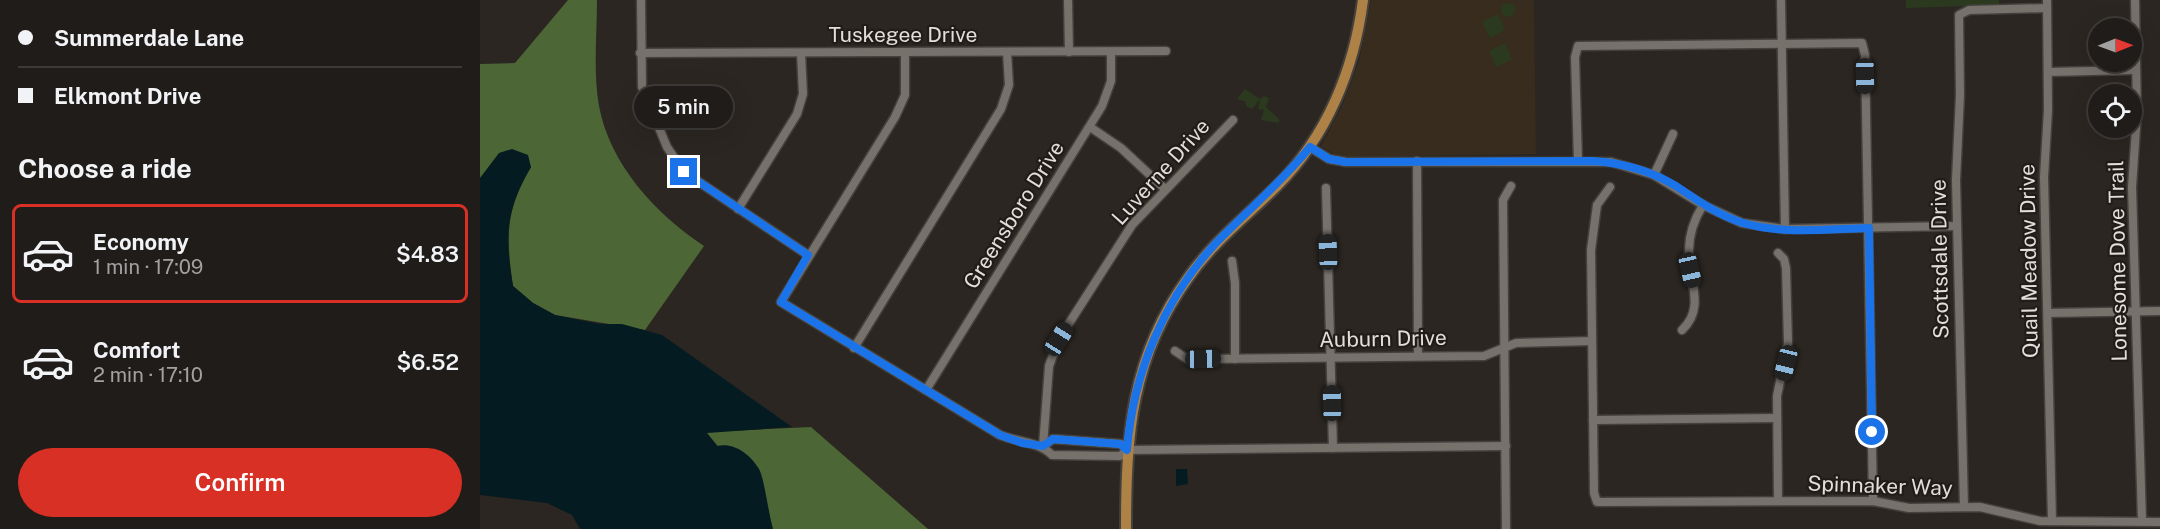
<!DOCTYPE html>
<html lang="en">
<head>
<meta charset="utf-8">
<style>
	body { margin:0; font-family:"Public Sans",sans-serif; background:#2d2926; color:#f1f3f6; height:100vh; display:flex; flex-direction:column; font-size:22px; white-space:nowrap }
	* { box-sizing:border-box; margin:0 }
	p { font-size:20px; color:#a2a1a2 }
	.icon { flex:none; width:33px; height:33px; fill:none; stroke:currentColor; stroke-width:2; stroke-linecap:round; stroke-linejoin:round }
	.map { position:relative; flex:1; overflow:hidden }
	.sheet { display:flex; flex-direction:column; background:#201c19; width:480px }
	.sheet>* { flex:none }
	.banner { display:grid; align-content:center; height:132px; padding:0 18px; background:#201c19 }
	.needle { width:39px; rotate:89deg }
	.fabs { position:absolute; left:1608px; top:18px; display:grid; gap:12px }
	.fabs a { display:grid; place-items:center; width:54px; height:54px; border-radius:50%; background:#201c19; box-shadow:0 6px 24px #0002,0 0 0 2px #3d3a38; font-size:30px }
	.end { position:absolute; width:27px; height:27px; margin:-14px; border:8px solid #1a73e8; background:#fff; box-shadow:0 0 0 3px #fff }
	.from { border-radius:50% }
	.bubble { position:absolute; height:42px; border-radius:21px; background:#201c19; box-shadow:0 6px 24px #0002,0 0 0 2px #3d3a38; font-size:20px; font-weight:600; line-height:42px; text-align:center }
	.car { position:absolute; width:18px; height:36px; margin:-18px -9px; border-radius:8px; box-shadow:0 0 4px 2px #0007; background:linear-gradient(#222 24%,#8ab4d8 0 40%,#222 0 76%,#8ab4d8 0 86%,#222 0) }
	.banner b { display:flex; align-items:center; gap:21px; height:57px; font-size:22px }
	.banner b+b { border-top:2px solid #3d3a38 }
	.banner i { width:15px; height:15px; background:#f1f3f6 }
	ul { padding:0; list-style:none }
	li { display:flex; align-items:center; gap:18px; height:99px; margin:0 12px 9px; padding:0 6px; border:3px solid transparent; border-radius:9px }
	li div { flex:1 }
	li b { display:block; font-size:22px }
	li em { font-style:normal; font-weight:600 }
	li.active { border-color:#d93025 }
	li>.icon { width:54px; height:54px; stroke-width:1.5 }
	h2 { padding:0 18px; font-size:27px; line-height:72px }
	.action { display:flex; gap:12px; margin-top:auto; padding:12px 18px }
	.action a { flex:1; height:69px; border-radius:36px; background:#d93025; color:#fff; font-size:24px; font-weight:600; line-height:69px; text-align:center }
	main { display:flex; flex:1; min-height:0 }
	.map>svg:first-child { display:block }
</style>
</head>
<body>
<main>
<section class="sheet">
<div class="banner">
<b><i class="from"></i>Summerdale Lane</b>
<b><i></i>Elkmont Drive</b>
</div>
<h2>Choose a ride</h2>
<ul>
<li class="active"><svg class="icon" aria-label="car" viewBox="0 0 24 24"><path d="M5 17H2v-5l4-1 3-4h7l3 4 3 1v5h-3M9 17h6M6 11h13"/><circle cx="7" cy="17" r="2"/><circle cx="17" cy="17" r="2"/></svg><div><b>Economy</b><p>1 min · 17:09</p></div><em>$4.83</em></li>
<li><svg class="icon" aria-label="car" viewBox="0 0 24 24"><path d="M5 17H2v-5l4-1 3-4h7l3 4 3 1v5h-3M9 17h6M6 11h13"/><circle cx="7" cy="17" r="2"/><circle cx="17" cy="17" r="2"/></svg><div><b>Comfort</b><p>2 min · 17:10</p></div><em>$6.52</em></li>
</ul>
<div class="action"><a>Confirm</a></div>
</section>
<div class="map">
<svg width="1680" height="529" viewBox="0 0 1680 529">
	<rect width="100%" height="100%" fill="#2b2621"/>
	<path fill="#372c1d" d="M891,0H1054L1056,154L868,157L853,154L841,146L862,106L879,61Z"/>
	<g fill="#2b3a1f">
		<path d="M1426,0H1519V5L1426,8Z"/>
		<circle cx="1028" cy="10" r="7"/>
		<path d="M1018,14L1025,30L1010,38L1002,22Z"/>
		<path d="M1025,43L1032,59L1016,67L1009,51Z"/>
		<path d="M765,89L780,99L784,96L789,98L786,107L800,120L798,123L781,120L784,110L778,109L780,99L772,109L766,106V102L757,99Z"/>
	</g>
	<g fill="#4c6635">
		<path d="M88,0H117C117,34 113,72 119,106C130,165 176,214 224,246L165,330L75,315L53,303L33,286C26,237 25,211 51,167L0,178V64L35,63Z"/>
		<path d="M331,427L448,529H293L286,503L226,432Z"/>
	</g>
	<g fill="#041b22">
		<path d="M32,149L48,155L51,167C25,211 25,237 33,286L53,303L75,315L120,324H142L182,335L312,427L227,433L237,446C254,442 270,454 279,469C284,477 289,516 293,529H100L92,515L67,503L0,495V178L19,153Z"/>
		<path d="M696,469H707L708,484L696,486Z"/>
	</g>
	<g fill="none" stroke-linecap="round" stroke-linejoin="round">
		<defs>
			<g id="minor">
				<path d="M161,0L162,87L187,147L204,172L328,255"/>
				<path d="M588,0L589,52"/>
				<path d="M1301,0L1305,229"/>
				<path d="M1567,0L1568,110L1564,177L1572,521"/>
				<path d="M1655,0L1657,114L1652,187L1662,521"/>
				<path d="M160,53L686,51"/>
				<path d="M425,53V95L415,117L301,302L520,435C537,442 560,442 572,455L640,456L647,450"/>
				<path d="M1568,72L1656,70"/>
				<path d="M610,127L641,148L685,189"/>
				<path d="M830,147L849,159L866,162H1131L1174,175L1223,205L1262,223L1305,229L1477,226"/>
				<path d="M937,161L938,356"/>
				<path d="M1098,161L1095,57L1098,46L1382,43L1385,55L1393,501"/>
				<path d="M1174,175L1193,134"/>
				<path d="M1130,187L1117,205L1111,250L1114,493L1117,502L1393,501L1429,508L1500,507L1560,521L1680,522"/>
				<path d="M846,188L853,448"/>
				<path d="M258,209L317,114L323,94L321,53"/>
				<path d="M1298,253L1304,259L1306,268L1308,343L1297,396L1298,501"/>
				<path d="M752,261L755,283V359"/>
				<path d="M1568,313L1680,311"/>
				<path d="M1202,330C1227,307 1207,278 1209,250C1209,234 1215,218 1223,205"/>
				<path d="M374,348L521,109L529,85L527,52"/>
				<path d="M695,351L707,359H723L1004,356L1036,343L1112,341"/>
				<path d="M446,390L622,106L631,81V52"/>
				<path d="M1113,420L1297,418"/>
				<path d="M563,446L569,366L579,339L652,225L753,120"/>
				<path d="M563,446L573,439L641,444L647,450"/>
				<path d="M647,450L1026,446"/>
				<path d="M1484,507L1476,180L1480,95L1479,15L1489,10L1567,8"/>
				<path d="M1026,529L1023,200L1031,186"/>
			</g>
			<path id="major" d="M646,529C646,435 651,357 708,278C733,242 766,217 797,186C847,136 874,70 883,0"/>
		</defs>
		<use href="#minor" stroke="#44413d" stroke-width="11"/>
		<use href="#major" stroke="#44413d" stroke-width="14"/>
		<use href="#minor" stroke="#77716c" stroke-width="8"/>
		<use href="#major" stroke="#ae8147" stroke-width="10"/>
	</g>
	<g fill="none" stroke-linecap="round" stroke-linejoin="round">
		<path stroke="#1a73e8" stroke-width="8" d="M204,172L328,255L301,302L520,435L542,443L563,446L573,439L640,444L647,450C653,374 684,298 737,242C768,210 802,182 830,147L849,159L866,162L1113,161C1143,163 1171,171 1196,186C1217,200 1236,214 1260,222C1300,235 1347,229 1389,228L1392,432"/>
	</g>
	<g text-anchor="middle" stroke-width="4.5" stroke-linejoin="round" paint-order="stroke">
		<g font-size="21" fill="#e1dedb" stroke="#211c18">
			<text x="423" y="42">Tuskegee Drive</text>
			<text transform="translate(681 172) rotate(-48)" y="7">Luverne Drive</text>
			<text transform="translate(534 215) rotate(-58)" y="7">Greensboro Drive</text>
			<text transform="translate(1460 259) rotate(-91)" y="7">Scottsdale Drive</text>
			<text transform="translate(1549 261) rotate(-91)" y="7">Quail Meadow Drive</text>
			<text transform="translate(1638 261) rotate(-91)" y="7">Lonesome Dove Trail</text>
			<text transform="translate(903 339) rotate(-1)" y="7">Auburn Drive</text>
			<text transform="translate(1400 486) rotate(2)" y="7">Spinnaker Way</text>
		</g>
	</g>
</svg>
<div class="fabs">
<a><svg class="needle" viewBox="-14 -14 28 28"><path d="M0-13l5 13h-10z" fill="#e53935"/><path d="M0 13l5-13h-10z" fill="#a2a1a2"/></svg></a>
<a><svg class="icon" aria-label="locate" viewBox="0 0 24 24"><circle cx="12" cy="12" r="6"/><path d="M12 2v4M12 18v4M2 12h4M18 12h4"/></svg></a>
</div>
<i class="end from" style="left:1392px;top:432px"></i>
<i class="end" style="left:204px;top:172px"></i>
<div class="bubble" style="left:154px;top:86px;width:99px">5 min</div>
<i class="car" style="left:1385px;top:76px;rotate:179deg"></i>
<i class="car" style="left:848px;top:252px;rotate:358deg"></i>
<i class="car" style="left:1210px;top:270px;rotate:167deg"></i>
<i class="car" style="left:579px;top:339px;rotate:32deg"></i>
<i class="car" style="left:723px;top:359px;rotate:89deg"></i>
<i class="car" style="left:1306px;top:363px;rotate:194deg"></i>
<i class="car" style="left:852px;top:403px;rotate:359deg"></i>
</div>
</main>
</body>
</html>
